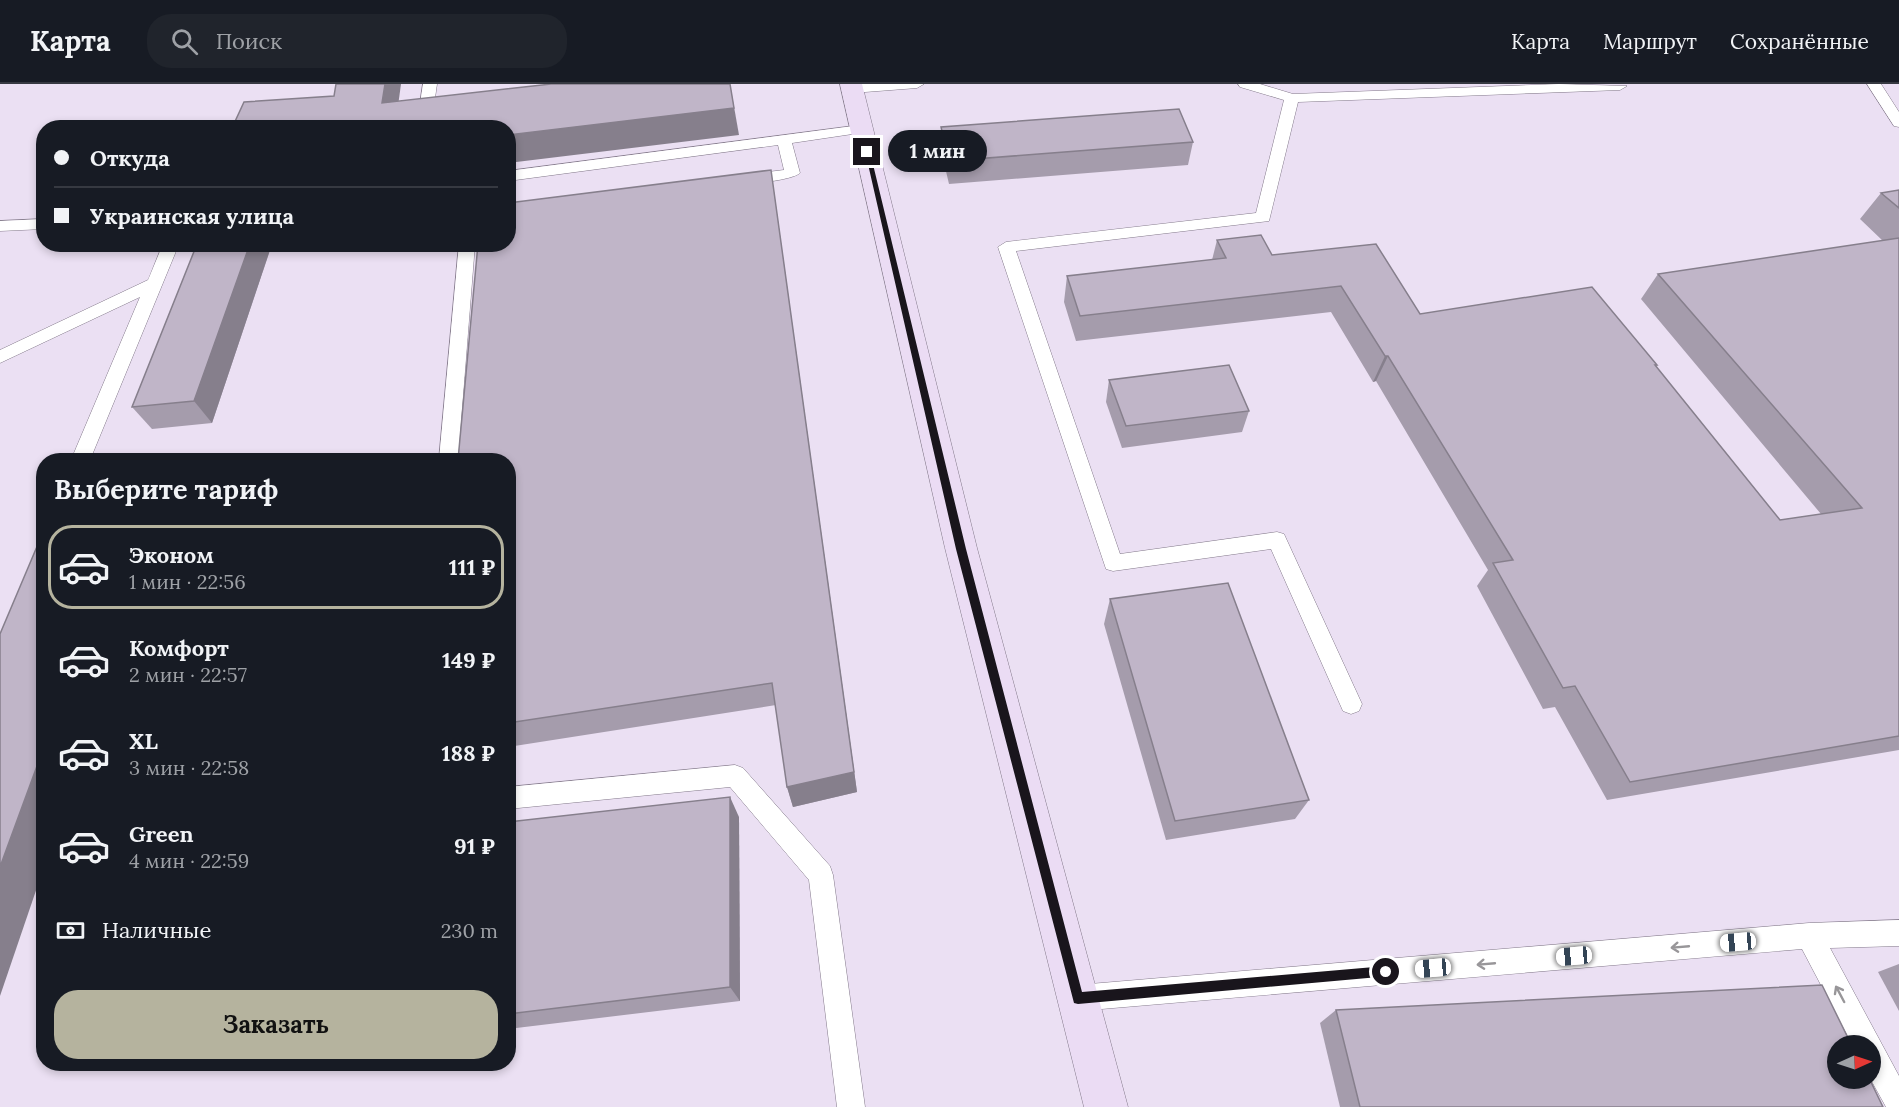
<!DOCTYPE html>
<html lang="ru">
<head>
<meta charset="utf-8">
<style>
	body { margin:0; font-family:Lora,serif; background:#20242c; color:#f1f3f6; height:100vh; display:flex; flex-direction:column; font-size:22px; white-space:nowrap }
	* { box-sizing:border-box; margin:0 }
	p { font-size:20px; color:#9ea1a6 }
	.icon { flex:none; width:33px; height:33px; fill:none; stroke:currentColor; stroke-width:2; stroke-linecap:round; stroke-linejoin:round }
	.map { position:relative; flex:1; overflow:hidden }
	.details { position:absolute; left:36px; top:369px; width:480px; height:618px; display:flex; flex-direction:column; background:#171b24; border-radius:24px; box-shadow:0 3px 9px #0003 }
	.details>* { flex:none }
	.banner { position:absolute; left:36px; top:36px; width:480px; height:132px; border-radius:24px; box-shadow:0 3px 9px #0003; display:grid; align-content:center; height:132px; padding:0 18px; background:#171b24 }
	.needle { width:39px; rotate:87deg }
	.fabs { position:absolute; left:1827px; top:951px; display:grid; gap:12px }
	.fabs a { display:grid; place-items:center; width:54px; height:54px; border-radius:50%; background:#171b24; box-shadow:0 3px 9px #0003; font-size:30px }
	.end { position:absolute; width:27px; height:27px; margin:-14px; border:8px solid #19151c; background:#fff; box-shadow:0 0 0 3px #fff }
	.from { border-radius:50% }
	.bubble { position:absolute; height:42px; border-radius:21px; background:#171b24; box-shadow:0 3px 9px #0003; font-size:20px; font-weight:800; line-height:42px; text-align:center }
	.car { position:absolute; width:18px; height:36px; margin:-18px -9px; border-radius:8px; box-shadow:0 0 4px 2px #0007; background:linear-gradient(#fff 24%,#345 0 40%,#fff 0 76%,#345 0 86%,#fff 0) }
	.banner b { display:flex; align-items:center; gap:21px; height:57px; font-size:22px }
	.banner b+b { border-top:2px solid #363941 }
	.banner i { width:15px; height:15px; background:#f1f3f6 }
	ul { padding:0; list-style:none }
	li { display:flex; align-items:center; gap:18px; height:84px; margin:0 12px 9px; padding:0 6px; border:3px solid transparent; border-radius:24px }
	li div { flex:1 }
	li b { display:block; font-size:22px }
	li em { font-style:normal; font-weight:800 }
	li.selected { border-color:#b5b39e }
	li>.icon { width:54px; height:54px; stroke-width:1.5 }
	h2 { padding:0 18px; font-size:27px; line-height:72px }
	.pay { display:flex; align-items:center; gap:15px; height:66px; padding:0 18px; font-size:22px }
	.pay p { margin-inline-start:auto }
	.primary-button { display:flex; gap:12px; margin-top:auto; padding:12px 18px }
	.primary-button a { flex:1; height:69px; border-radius:24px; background:#b5b39e; color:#111; font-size:24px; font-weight:800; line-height:69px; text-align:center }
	header { display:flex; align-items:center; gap:36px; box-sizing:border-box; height:84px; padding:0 30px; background:#171b24; border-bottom:2px solid #363941 }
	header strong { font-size:28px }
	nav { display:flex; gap:33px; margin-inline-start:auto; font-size:21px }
	.search { width:420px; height:54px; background:#20242c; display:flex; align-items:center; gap:15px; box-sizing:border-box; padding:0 21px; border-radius:24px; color:#9ea1a6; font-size:22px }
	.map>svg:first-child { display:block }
</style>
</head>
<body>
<header>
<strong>Карта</strong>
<div class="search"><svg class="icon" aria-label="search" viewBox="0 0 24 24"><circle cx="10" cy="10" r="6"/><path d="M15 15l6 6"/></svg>Поиск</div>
<nav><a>Карта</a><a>Маршрут</a><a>Сохранённые</a></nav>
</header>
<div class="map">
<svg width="1899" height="1023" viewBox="0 0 1899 1023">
	<rect width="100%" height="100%" fill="#ebe0f3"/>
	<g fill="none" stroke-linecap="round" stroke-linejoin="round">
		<defs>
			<g id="service">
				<path d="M423,0H437L433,28L440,32L438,35L425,37L418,33Z"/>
				<path d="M862,0H924L917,4L852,9L845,5L847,2Z"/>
				<path d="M1238,0H1260L1293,10L1559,0L1627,2L1620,6L1298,18L1269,137L1016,167L1120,470L1277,448L1284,450L1362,620L1359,627L1351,630L1343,627L1271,465L1113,487L1106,485L998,163L1006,158L1256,129L1284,16L1240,3Z"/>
				<path d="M1867,0H1881L1899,28V43L1894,42Z"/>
				<path d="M861,41L868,45L866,48L792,59L800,89C793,96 742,103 735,96L743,91L784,86L778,61L508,97V87Z"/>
				<path d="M44,135V145L0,147V137Z"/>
				<path d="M163,160H179L90,376H71L140,213L0,279V266L148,196Z"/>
				<path d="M459,160H475L458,376H439Z"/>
				<path d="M735,681L743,684L830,782L833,791L865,1023H837L809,796L730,703L508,725V703Z"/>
				<path d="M1899,836V862L1830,864L1899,992V1023H1886L1870,994V962H1853L1802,865L1078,927L1069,923L1065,914L1069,905L1078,901L1809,839Z"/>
			</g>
			<path id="secondary" d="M840,0H862L977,464L1128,1023H1084L945,464Z"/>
		</defs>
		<use href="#service" stroke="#83798a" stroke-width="1"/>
		<use href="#secondary" stroke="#83798a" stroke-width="1"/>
		<use href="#service" fill="#fff" fill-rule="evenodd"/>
		<use href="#secondary" fill="#ebdcf4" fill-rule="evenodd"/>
	</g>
	<g fill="#a59cac">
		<path d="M941,43L1193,58L1188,81L949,100L941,66Z"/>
		<path d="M771,86L857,708L793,723L787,703L776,621L508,663V376Z"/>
		<path d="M1899,106V666L1607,716L1555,623L1543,625L1477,502L1488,486L1376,297L1373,298L1331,228L1076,257L1064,218L1067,192L1212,176L1217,156L1272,171L1420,230L1656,283L1780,436L1821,430L1641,215L1658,190L1883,157L1860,135L1881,109Z"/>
		<path d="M197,160H272L212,339L152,345L132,323Z"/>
		<path d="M1109,296L1249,327L1242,348L1122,364L1106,318Z"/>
		<path d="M1110,515L1309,716L1295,735L1166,756L1104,540Z"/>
		<path d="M739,733L740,917L508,945V738Z"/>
		<path d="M1899,880V927L1878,888Z"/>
		<path d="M1336,926L1883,1023H1340L1320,939Z"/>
		<path d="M190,980H224L199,983Z"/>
	</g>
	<g fill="#867f8c">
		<path d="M385,0H401L395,44L382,19Z"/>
		<path d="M730,0L739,51L508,79V51Z"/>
		<path d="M771,86L857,708L793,723L787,703Z"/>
		<path d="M250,160H272L212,339L194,317Z"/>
		<path d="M1385,272H1388L1376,297L1373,298Z"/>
		<path d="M44,663V783L0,912V783Z"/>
		<path d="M730,713L739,733L740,917L730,903Z"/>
	</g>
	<g fill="#c0b5c8" stroke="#867f8c" stroke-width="1.5">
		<path d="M336,0H385L382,19L551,0H730L734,24L508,51V44H232L244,18L334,12Z"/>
		<path d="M1179,25L1193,58L949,77L941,43Z"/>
		<path d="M771,86L854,688L787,703L772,599L508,639V376H458L478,160H508V119Z"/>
		<path d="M1899,106V124L1881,109Z"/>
		<path d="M1261,151L1272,171L1376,160L1420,230L1592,203L1657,281H1655L1780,436L1862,424L1658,190L1899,154V652L1630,698L1575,602L1563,604L1493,479L1513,476L1388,272H1385L1341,202L1080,232L1067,192L1226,174L1217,156Z"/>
		<path d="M197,160H250L194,317L132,323Z"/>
		<path d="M1229,281L1249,327L1126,342L1109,296Z"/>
		<path d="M44,446V663L0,783V550Z"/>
		<path d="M1228,499L1309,716L1175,737L1110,515Z"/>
		<path d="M730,713V903L508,930V738Z"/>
		<path d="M1822,901L1852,962H1838V994H1869L1883,1023H1360L1336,926Z"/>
	</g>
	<defs><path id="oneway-shaft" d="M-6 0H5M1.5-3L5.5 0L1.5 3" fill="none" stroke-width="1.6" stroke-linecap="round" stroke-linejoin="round" transform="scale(1.5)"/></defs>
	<g stroke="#989699">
		<use href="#oneway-shaft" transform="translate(1680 863) rotate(175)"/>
		<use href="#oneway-shaft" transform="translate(1486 880) rotate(175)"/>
		<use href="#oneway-shaft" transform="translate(1840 910) rotate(-118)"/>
	</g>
	<path fill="#19151c" d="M865,67L870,68L966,465L1082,908L1386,882L1392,888L1390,892L1078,920L1074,919L956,465Z"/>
</svg>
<div class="fabs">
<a><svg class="needle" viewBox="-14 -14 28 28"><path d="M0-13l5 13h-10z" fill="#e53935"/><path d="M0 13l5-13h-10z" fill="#9ea1a6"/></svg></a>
</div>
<i class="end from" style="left:1386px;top:888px"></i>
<i class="end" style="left:867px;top:68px"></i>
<div class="bubble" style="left:888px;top:46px;width:99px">1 мин</div>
<i class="car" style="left:1738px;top:858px;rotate:265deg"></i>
<i class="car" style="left:1574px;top:872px;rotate:265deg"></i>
<i class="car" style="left:1433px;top:884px;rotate:265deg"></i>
<div class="banner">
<b><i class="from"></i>Откуда</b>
<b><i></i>Украинская улица</b>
</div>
<section class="details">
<h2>Выберите тариф</h2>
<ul>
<li class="selected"><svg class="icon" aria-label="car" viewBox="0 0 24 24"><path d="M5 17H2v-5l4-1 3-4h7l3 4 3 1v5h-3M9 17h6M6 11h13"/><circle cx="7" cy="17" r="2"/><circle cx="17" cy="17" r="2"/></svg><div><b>Эконом</b><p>1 мин · 22:56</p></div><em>111 ₽</em></li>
<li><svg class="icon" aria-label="car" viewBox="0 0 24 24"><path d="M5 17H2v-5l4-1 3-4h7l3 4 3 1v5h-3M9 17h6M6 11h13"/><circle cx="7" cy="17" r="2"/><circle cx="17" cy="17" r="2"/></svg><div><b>Комфорт</b><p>2 мин · 22:57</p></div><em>149 ₽</em></li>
<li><svg class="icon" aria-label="car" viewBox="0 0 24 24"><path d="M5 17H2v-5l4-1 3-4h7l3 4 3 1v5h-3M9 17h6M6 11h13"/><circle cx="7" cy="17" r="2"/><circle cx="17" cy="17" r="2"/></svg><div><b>XL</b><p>3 мин · 22:58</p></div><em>188 ₽</em></li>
<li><svg class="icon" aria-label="car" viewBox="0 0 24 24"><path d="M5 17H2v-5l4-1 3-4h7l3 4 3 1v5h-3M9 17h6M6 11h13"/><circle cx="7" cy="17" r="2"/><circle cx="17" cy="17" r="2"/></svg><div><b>Green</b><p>4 мин · 22:59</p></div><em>91 ₽</em></li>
</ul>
<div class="pay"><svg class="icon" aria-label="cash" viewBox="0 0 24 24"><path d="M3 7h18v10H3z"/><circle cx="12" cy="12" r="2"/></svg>Наличные<p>230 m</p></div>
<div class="primary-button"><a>Заказать</a></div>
</section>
</div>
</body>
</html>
